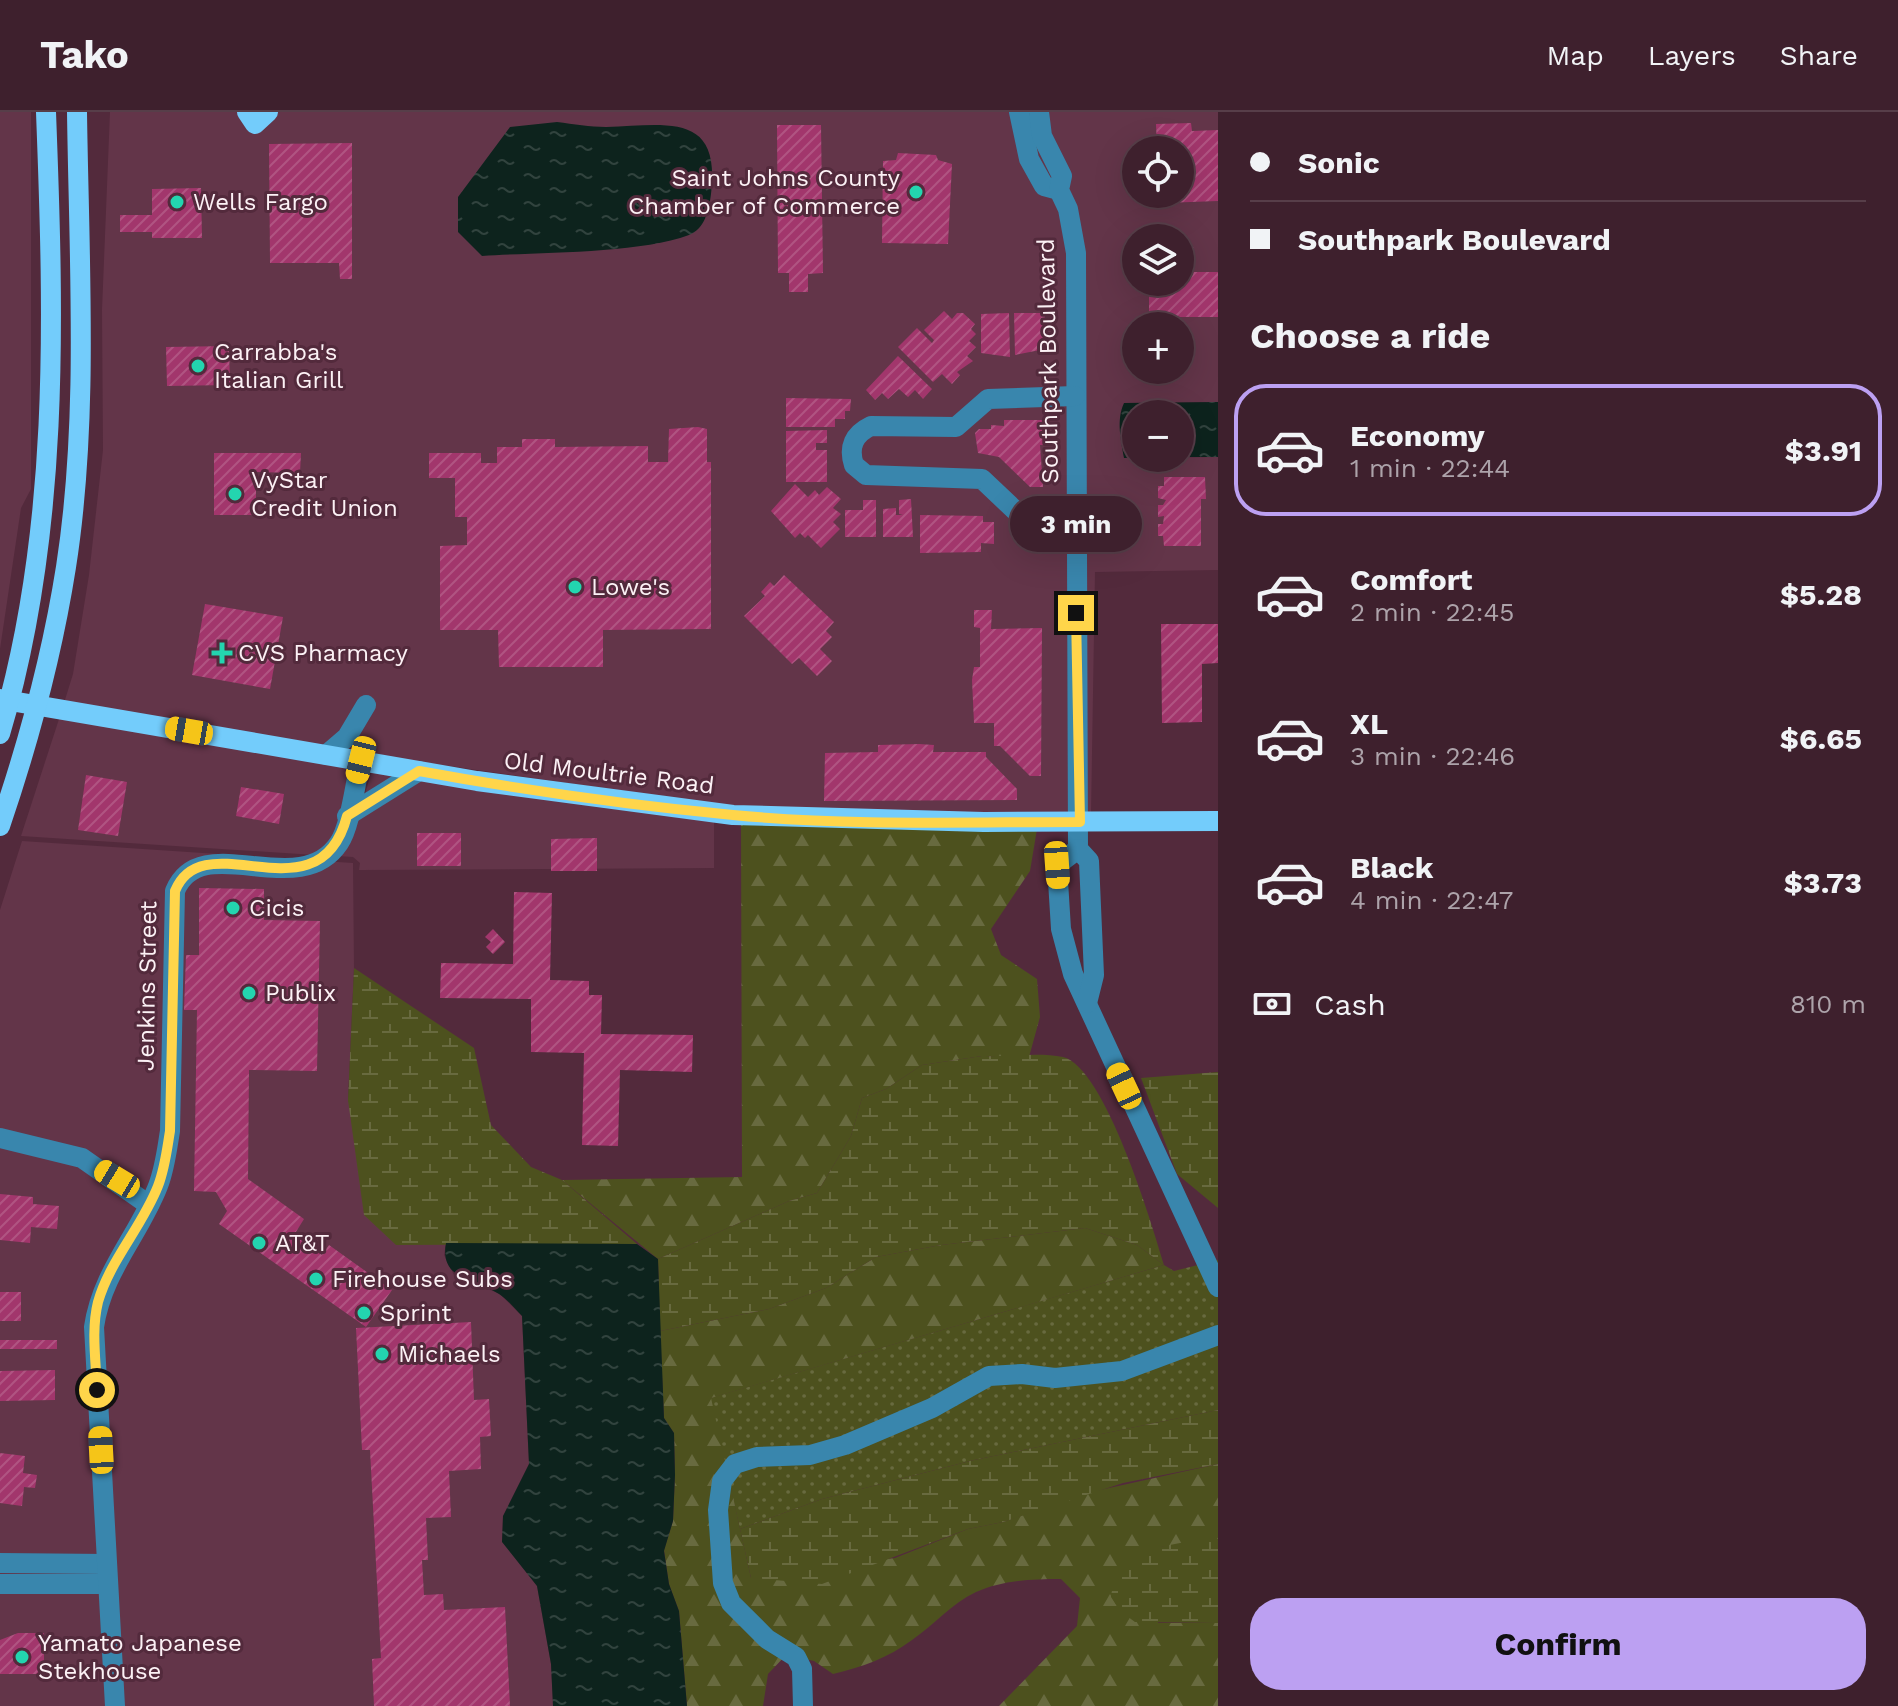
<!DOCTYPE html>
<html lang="en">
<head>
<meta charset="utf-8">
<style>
	body { margin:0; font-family:"Work Sans",sans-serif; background:#452835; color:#f1f3f6; height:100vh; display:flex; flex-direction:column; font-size:30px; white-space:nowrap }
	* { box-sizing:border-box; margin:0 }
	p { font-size:26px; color:#ada3aa }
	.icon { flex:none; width:44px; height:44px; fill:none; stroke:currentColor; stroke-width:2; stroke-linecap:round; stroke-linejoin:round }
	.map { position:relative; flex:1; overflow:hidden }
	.panel { display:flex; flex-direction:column; background:#3e202d; width:680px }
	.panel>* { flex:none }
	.top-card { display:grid; align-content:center; height:176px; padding:0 32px; background:#3e202d }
	.fabs { position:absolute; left:1122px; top:24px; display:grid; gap:16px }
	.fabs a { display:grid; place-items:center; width:72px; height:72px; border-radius:50%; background:#3e202d; box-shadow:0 8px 32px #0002,0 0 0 2px #573e49; font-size:40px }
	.end { position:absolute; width:36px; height:36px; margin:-18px; border:10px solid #ffd54a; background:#111; box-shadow:0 0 0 4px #111 }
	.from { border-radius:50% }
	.bubble { position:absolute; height:56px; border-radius:28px; background:#3e202d; box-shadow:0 8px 32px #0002,0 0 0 2px #573e49; font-size:26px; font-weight:700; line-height:56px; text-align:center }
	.car { position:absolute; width:24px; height:48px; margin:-24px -12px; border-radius:10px; box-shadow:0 0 6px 2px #0007; background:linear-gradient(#f5c518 24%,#345 0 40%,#f5c518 0 76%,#345 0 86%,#f5c518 0) }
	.top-card b { display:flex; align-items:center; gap:28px; height:76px; font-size:30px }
	.top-card b+b { border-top:2px solid #573e49 }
	.top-card i { width:20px; height:20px; background:#f1f3f6 }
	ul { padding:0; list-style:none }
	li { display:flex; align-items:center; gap:24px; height:132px; margin:0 16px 12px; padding:0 16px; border:4px solid transparent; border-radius:32px }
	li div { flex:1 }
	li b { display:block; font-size:30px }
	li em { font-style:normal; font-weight:700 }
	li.on { border-color:#bca0f2 }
	li>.icon { width:72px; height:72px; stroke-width:1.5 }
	h2 { padding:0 32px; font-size:36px; line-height:96px }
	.pay { display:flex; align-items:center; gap:20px; height:88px; padding:0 32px; font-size:30px }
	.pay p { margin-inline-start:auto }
	.button { display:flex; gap:16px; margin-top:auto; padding:16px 32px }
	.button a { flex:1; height:92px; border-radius:32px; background:#bca0f2; color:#111; font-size:32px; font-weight:700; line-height:92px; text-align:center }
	header { display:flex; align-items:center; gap:48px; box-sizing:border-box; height:112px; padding:0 40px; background:#3e202d; border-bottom:2px solid #573e49 }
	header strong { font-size:38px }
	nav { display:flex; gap:44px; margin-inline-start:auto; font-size:28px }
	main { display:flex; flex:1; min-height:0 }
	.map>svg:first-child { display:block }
</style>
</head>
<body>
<header>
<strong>Tako</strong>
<nav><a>Map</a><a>Layers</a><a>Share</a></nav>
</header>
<main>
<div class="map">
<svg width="1218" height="1594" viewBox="0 0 1218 1594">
	<defs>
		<pattern id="grass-dots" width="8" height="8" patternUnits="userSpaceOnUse" patternTransform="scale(2)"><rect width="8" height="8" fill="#4d511e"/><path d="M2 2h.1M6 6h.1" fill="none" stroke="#686a3f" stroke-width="1.8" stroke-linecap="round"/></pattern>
		<pattern id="forest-firs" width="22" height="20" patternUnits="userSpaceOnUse" patternTransform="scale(2)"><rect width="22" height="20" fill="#4d511e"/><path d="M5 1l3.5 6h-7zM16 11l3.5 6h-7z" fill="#686a3f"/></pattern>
		<pattern id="wetland-marsh" width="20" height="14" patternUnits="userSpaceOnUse" patternTransform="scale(2)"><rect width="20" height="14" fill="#4d511e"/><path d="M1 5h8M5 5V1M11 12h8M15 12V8" fill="none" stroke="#686a3f"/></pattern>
		<pattern id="water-ripples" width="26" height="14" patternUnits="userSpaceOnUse" patternTransform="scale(2)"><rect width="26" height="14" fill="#0d231d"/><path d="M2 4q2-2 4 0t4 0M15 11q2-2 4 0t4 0" fill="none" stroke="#31433e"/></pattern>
		<pattern id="building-hatch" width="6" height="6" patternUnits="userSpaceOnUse" patternTransform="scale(2)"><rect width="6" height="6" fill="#a2366c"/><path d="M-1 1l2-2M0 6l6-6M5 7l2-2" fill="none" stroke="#b05482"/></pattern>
	</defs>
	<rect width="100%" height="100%" fill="#532a3c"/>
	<g fill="#633549" fill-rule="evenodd">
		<path d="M0,0H31V377L21,396L0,537Z"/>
		<path d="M110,0H238L255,22L276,0H1218V290L1125,291L1124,346L1218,345V458L1095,460L1091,703L741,696L365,642L64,591L73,562L89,463L103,338L102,198ZM1136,38H1180V82H1136ZM1136,126H1180V170H1136ZM1136,214H1180V258H1136Z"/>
		<path d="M60,604L357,655L335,724L315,743L21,724Z"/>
		<path d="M372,657L714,708V756L359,758L360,751L353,745L337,744L356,715Z"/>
		<path d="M22,729L353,751L354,856L348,988L397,1133L446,1131L444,1143L454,1163L500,1182L522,1204L529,1352L503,1404L502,1429L537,1474L551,1552L553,1594H0V798Z"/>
	</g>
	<path fill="url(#grass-dots)" d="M1218,1148V1298L974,1348L822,1387L740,1417L710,1286L1164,1153L1174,1159Z"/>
	<g fill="url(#forest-firs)">
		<path d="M741,710L1037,717L1030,759L991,817L1001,843L1037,867L1040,905L1029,945L982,944L922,953L886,977L862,986L851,1024L817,1081L789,1089L658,1147L562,1068L742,1065Z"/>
		<path d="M1085,1116L1137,1133L1164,1153L711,1286L751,1466L895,1446L968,1417L1003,1410L1082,1382L1218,1352V1427L1161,1435L1158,1511H1218V1594H999L1077,1514L1080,1486L1061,1467C1032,1467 1003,1468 976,1480C951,1492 935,1512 912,1528C888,1546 862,1555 833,1562L814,1549L786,1543L768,1562L763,1594H687L679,1499L669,1472L664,1438L673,1409L675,1363L674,1321L664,1306L660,1219L769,1197L826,1176L876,1145L941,1133Z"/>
	</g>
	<g fill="url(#wetland-marsh)">
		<path d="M354,856L474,936L491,1013L531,1055L562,1068L637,1132L396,1133L364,1103L348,988Z"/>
		<path d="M982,944C1007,945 1039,940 1063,945C1105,955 1152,1112 1164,1153L1137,1133L1085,1116L941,1133L876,1145L826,1176L769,1197L660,1219L658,1147L789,1089L817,1081L851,1024L862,986L886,977L922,953Z"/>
		<path d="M1218,960V1096L1177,1062L1141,966Z"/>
		<path d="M1218,1298V1352L1123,1371L1003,1410L968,1417L822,1472L751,1466L740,1417L822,1387L974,1348Z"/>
		<path d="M1205,1427H1218V1511L1135,1510L1120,1499L1111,1485C1119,1436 1163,1434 1205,1427Z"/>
	</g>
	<g fill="url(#water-ripples)">
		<path d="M557,10C574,12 590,15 606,15C668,13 721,0 711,82C709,98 705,117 689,123C637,142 540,140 482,144L458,120V85L510,15Z"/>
		<path d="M1218,290V345H1180V302H1136V346H1124C1121,328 1116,308 1124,291Z"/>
		<path d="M446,1131L637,1132L658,1147L664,1306L674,1321L675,1363L673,1409L664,1439L669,1472L679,1499L687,1594H553L551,1552L537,1474L502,1430L503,1404L529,1352L522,1204C515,1197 507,1187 499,1182C475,1167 439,1168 446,1131Z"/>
	</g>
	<g fill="url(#building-hatch)">
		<path d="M1191,11L1192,19L1218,18V89L1164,91V82H1180V38H1157L1156,12Z"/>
		<path d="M777,13H821L823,161L808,162V180H789V161H778Z"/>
		<path d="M352,31V167H340L339,151H270L269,32Z"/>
		<path d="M898,41L936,43L938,48L952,52L948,132L882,131L883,49L896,48Z"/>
		<path d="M201,76L202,126H152V120H120V103H152V77Z"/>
		<path d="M1180,135H1194V160H1218V205H1149V170H1180Z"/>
		<path d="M944,199L952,207L957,201H963L975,212L971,217L976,222L969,229L976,235L967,244L973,249L957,260L960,263L952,272L942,262L933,270L898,235L917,216L932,231L934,228L924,218Z"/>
		<path d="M1009,201L1010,245L981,241V202Z"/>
		<path d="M1014,201H1045V237L1015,243Z"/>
		<path d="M229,234L230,273L167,274L166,235Z"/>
		<path d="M898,244L932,277L923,287L915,278L908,285L899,277L888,287L882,281L875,288L866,278Z"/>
		<path d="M786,286L851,287L850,299H845V307H835V315H786Z"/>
		<path d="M1004,308H1043V333H1040L1043,375H1030L999,345L978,341L975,321L979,317H991V313L1004,314Z"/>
		<path d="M698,315L707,317V350H711V517L603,518V555H499L498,518H440V434L467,433V405H455V366H429V341H481V351H497V335H522V327H555V335L648,334V350H668L669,317Z"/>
		<path d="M827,318V331H816V338H827V370H786V319Z"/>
		<path d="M214,341H301L300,361L256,360V403H214Z"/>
		<path d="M1164,365H1205L1206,387H1201V434H1164L1163,424H1158V412H1163L1164,404L1158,405V393H1163L1166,388L1158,386V374H1164Z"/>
		<path d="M795,372L808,385L815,378L819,383L827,375L841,387L833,396L841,402L833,410L840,417L821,436L808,423L805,426L800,421L795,426L771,399Z"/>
		<path d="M911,387L913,425H883V397L896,396V403H903L899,402V388Z"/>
		<path d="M863,388H876V425H845V398H863Z"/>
		<path d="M920,403L983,404V410H994V432L981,431V440L920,441Z"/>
		<path d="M784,463L834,510L826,519L832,525L820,537L832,549L817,564L799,546L792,552L744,504L765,484L761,480L770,470L774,474Z"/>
		<path d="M205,492L283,505L270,577L192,563Z"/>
		<path d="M974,498H992L991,517L1042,516L1041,664H1030L1000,634H994V611H974L972,568L974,555H980V516L974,515Z"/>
		<path d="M1161,512H1218V551L1202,552V610L1162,611Z"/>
		<path d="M919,632L934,633L933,640H986V645L1017,677V688L824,689L825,641L878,640V633Z"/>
		<path d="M86,663L127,670L118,724L78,718Z"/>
		<path d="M241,675L284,682L279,712L236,704Z"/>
		<rect x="417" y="721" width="44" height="33"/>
		<path d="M597,726V759H551V727Z"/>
		<path d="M199,776L264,777V808L320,809L317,959L249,958L248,1067L304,1107L294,1123L322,1143L329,1133L392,1178L366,1215L219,1112L227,1099L216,1080L194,1079L197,898H184L186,843H199Z"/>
		<path d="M514,780L552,781L550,868L589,869V883H602L601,922L693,923L692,960L620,958L618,1034L582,1033L584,941L531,940V887L440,886L441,851L513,852Z"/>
		<path d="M493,817L505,830L493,842L486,835L491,830L485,825Z"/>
		<path d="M0,1082L33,1085V1092L59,1094L57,1117L31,1115L30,1131L0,1128Z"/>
		<rect x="0" y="1180" width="21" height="29"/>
		<path d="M471,1210L474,1288L489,1287L491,1324L480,1325L481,1357L449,1359L451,1405L426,1406L428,1448H422L424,1483L443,1482L444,1498L505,1495L510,1594H374L372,1547L381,1546L370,1338H362L356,1216Z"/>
		<rect x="0" y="1228" width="57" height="9"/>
		<path d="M55,1258V1288L0,1289V1259Z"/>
		<path d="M0,1341L25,1344L23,1361L37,1363L35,1376L24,1375L22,1394L0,1391Z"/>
		<path d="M18,1521H44V1562H0V1528Z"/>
	</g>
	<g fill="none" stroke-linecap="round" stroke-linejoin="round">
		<g stroke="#3986ad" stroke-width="20">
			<path d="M1019,0L1029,47L1044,74L1059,78"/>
			<path d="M1039,0L1042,24L1062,64L1059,78L1068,97L1076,141L1078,737"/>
			<path d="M1075,284L988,287L956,315L871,314C854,322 848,335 854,353L866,363L982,367L1021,404L1076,412"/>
			<path d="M326,643L347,625L366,593"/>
			<path d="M347,704L419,659"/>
			<path d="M1078,737L1057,753L1061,817L1073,862L1218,1175"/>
			<path d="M1078,737L1089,749L1094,863L1087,891"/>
			<path d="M0,1026L82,1046L149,1093"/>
			<path d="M0,1451L107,1452"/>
			<path d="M0,1472H108"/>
			<path d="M115,1594L94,1215C102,1160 139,1123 158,1074C165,1056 167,1037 170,1019L175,779C201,716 299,791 339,731C351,713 355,670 361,648"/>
			<path d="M803,1594L802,1557L796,1545L767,1527L731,1491L723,1471L718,1398L722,1369L735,1352L757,1345L810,1343L845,1333L932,1296L989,1264L1022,1262L1055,1266L1122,1259L1218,1223"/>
		</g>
		<g stroke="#73ccfb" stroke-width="20">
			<path d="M247,0L255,12L268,0"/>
			<path d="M0,587L477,669L733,703L984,710L1218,709"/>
			<path d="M0,622C60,421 54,208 46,0"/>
			<path d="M0,714C29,629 52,544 66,455C89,308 79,149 77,0"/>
		</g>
	</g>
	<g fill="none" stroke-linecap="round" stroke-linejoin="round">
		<path stroke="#ffd54a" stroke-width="10" d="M97,1278C96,1249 91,1218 98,1190C110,1148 142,1115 158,1074C165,1056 167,1037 170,1019L175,779C204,708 319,811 347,704L419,659C523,678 628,693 733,703C848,714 964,710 1080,710L1076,501"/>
	</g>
	<g fill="#23d5af" stroke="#532a3c" stroke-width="3">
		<circle cx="916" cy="80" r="8"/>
		<circle cx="177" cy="90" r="8"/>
		<circle cx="198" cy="254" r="8"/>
		<circle cx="235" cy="382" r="8"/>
		<circle cx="575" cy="475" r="8"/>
		<path d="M218 529h8v8h8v8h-8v8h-8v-8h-8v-8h8z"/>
		<circle cx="233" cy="796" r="8"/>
		<circle cx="249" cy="881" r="8"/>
		<circle cx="259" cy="1131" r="8"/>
		<circle cx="316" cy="1167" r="8"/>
		<circle cx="364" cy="1201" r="8"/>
		<circle cx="382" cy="1242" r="8"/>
		<circle cx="22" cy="1545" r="8"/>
	</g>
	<g text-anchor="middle" stroke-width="6" stroke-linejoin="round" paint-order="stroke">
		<g font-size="24" fill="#fcf1f5" stroke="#532a3c" text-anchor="start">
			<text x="900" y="74" text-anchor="end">Saint Johns County<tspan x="900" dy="28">Chamber of Commerce</tspan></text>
			<text x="193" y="98">Wells Fargo</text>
			<text x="214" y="248">Carrabba's<tspan x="214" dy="28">Italian Grill</tspan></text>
			<text x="251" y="376">VyStar<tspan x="251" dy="28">Credit Union</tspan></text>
			<text x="591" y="483">Lowe's</text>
			<text x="238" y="549">CVS Pharmacy</text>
			<text x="249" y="804">Cicis</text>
			<text x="265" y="889">Publix</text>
			<text x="275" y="1139">AT&amp;T</text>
			<text x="332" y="1175">Firehouse Subs</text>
			<text x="380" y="1209">Sprint</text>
			<text x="398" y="1250">Michaels</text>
			<text x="38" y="1539">Yamato Japanese<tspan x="38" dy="28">Stekhouse</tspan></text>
		</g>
		<g font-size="24" fill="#fcf1f5" stroke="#532a3c">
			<text transform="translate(1048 249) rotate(-91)" y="8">Southpark Boulevard</text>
			<text transform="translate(609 661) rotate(7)" y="8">Old Moultrie Road</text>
			<text transform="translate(147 874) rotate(-89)" y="8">Jenkins Street</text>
		</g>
	</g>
</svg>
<div class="fabs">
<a><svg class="icon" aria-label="locate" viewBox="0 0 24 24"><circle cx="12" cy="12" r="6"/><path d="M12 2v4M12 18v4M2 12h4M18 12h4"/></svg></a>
<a><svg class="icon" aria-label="layers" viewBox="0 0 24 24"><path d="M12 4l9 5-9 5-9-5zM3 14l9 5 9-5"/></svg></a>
<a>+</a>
<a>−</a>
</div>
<i class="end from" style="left:97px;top:1278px"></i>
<i class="end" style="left:1076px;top:501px"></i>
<div class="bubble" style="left:1010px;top:384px;width:132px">3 min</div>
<i class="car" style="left:189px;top:619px;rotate:280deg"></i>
<i class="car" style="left:361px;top:648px;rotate:194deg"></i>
<i class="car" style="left:1057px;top:753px;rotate:176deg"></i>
<i class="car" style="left:1124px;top:974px;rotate:335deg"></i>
<i class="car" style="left:117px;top:1067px;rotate:301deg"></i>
<i class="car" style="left:101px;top:1338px;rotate:357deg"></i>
</div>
<section class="panel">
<div class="top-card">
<b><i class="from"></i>Sonic</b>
<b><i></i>Southpark Boulevard</b>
</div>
<h2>Choose a ride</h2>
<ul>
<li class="on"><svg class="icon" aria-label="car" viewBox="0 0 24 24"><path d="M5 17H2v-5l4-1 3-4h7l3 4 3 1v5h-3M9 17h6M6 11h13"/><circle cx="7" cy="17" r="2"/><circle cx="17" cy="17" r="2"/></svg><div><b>Economy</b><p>1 min · 22:44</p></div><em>$3.91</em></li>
<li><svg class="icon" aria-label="car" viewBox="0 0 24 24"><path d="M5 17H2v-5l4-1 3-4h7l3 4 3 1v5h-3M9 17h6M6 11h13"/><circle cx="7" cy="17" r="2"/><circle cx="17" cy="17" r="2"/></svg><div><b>Comfort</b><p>2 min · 22:45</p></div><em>$5.28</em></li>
<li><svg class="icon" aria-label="car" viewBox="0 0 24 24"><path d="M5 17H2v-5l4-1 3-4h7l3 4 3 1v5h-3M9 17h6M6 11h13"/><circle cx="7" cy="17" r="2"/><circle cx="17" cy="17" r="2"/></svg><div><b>XL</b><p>3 min · 22:46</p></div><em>$6.65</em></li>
<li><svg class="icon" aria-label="car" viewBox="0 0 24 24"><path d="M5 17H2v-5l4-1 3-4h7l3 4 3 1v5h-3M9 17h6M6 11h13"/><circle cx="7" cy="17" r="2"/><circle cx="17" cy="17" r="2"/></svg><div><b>Black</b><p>4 min · 22:47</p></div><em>$3.73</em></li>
</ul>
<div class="pay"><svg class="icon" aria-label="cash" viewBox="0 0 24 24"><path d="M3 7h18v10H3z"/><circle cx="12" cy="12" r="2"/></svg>Cash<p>810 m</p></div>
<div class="button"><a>Confirm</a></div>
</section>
</main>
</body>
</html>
